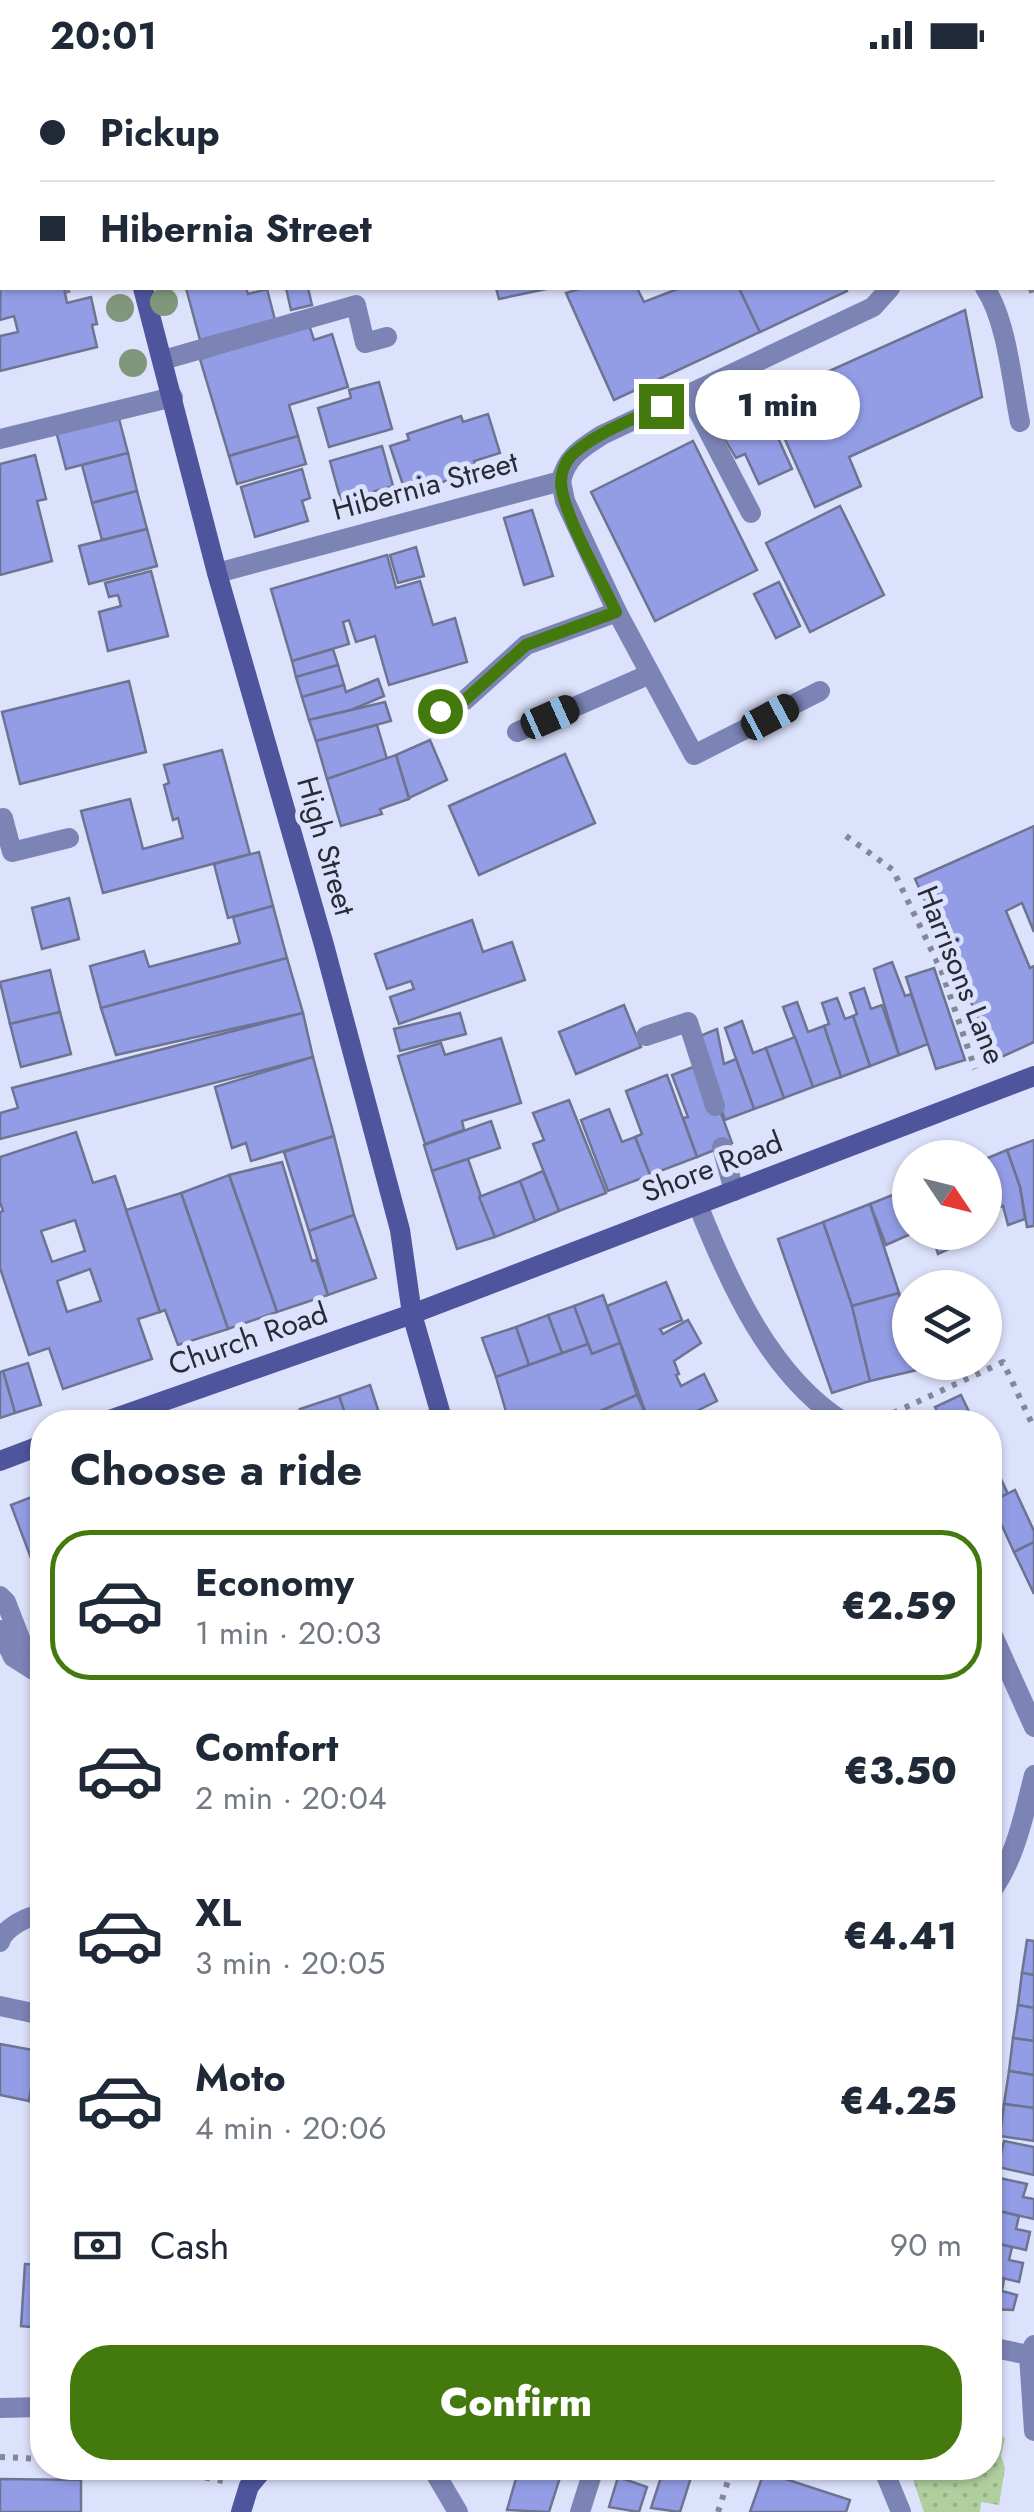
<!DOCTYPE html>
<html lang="en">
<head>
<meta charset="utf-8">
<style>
	body { margin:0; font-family:Jost,sans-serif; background:#f2f2f3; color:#1f2937; height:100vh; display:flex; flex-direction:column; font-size:38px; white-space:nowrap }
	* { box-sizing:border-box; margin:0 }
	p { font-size:32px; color:#747a83 }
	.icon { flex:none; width:55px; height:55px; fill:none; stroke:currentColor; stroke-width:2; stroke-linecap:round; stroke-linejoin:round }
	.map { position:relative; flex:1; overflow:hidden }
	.side { position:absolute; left:30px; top:1340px; width:972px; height:1070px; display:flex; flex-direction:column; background:#fff; border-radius:40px; box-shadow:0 2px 8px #0004 }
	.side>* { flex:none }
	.top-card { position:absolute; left:0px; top:0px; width:1035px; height:220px; box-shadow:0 2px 8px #0004; display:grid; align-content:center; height:220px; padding:0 40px; background:#fff }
	.needle { width:65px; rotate:125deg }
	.fabs { position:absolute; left:892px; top:1070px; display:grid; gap:20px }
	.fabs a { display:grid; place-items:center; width:110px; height:110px; border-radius:50%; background:#fff; box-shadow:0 2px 8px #0004; font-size:50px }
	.end { position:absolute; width:45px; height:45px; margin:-22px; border:12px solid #447a0d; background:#fff; box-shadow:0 0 0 5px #fff }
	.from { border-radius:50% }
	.bubble { position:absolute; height:70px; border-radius:35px; background:#fff; box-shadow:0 2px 8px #0004; font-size:32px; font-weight:800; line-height:70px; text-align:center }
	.car { position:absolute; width:30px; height:60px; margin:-30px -15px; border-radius:12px; box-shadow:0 0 8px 2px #0007; background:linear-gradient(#222 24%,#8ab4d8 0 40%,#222 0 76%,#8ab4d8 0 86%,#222 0) }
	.top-card b { display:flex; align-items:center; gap:35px; height:95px; font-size:38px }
	.top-card b+b { border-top:2px solid #e0e1e3 }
	.top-card i { width:25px; height:25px; background:#1f2937 }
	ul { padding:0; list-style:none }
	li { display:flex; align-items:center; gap:30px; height:150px; margin:0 20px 15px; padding:0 20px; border:5px solid transparent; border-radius:40px }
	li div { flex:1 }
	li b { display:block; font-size:38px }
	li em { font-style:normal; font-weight:800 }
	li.selected { border-color:#447a0d }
	li>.icon { width:90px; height:90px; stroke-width:1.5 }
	h2 { padding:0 40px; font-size:45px; line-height:120px }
	.pay { display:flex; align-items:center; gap:25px; height:110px; padding:0 40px; font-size:38px }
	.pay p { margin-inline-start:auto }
	.cta { display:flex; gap:20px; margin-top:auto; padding:20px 40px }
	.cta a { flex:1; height:115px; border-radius:40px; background:#447a0d; color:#fff; font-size:40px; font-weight:800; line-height:115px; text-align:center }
	.status { display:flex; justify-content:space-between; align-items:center; height:70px; padding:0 50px; background:#fff; direction:ltr }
	.status svg { height:28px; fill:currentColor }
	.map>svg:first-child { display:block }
</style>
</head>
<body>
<div class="status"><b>20:01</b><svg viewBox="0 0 49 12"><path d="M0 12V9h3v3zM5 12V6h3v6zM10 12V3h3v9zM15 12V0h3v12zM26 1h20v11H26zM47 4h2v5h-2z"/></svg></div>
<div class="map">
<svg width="1034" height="2442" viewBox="0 0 1034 2442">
	<defs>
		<pattern id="grass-dots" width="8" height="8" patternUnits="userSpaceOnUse" patternTransform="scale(2.5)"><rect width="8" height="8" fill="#b0ce9e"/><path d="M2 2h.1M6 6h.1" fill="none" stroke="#97b189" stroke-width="1.8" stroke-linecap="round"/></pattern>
	</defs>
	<rect width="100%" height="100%" fill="#dde2fc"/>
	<path fill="url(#grass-dots)" d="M990,2353L1005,2369L1001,2385L1005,2398L999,2435L981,2432L980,2442H924L909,2398H990Z"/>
	<g fill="#939de6" stroke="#6e7391" stroke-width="2.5" fill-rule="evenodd">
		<path d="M125,0H265V2H126Z"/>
		<path d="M2,120V218H64L67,233L91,227L97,254L92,255L97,277L0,301V266L18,262L14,246L0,250Z"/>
		<path d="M186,218H246L248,224L267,219L275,250L200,270Z"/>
		<path d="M286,218H308L312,235L291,240Z"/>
		<path d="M496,218H551L499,229Z"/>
		<path d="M582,218H637L644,232L680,218H739L760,262L614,330L566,223Z"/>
		<path d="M739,218H846L847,221L760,262Z"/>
		<path d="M965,240L982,327L849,387L861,416L815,437L767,329Z"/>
		<path d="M309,255L314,270L332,264L348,317L289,335L298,366L229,386L200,289Z"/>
		<path d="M379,312L392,359L329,377L318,338L351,328L349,320Z"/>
		<path d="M764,337L792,399L759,414L745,384L736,388L718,358Z"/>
		<path d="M488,344L500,383L474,391L477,401L406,424L390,376L409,370L407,364L461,346L463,352Z"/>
		<path d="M118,345L128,383L66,399L56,361Z"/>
		<path d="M298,366L306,394L237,414L229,386Z"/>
		<path d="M693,371L757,500L655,551L591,422Z"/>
		<path d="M382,376L393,416L341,431L330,391Z"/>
		<path d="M128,383L137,421L92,433L82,395Z"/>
		<path d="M35,385L46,429L37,431L52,491L0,505V394Z"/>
		<path d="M302,399L310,428L302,431L308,451L255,467L241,417Z"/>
		<path d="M137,421L147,459L102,470L92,433Z"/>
		<path d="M840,436L884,525L810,562L766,473Z"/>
		<path d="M532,440L553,506L524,515L504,448Z"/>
		<path d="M147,459L157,496L89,514L79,476Z"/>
		<path d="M416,477L424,506L398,513L390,485Z"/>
		<path d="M387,485L396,518L420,511L433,555L455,548L467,592L389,615L375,566L356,572L349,550L343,552L349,574L292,591L271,519Z"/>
		<path d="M151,501L168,566L108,581L99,542L121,536L118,525L109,527L105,513Z"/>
		<path d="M779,512L800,556L776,568L754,524Z"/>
		<path d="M333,579L338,595L296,607L292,591Z"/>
		<path d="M338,595L344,615L302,627L296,607Z"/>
		<path d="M378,609L384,626L351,640L309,650L302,627L344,615L346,622Z"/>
		<path d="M129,611L146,682L20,714L2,642Z"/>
		<path d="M385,632L391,651L316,671L309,650Z"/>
		<path d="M377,655L387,689L327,709L316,671Z"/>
		<path d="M430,670L447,710L409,728L396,685Z"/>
		<path d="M222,680L250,784L103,823L81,741L130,729L143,779L183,768L178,748L173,750L164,715L169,713L164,695Z"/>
		<path d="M565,684L595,753L479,805L449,736Z"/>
		<path d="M396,685L409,729L380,739L382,744L341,756L327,709Z"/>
		<path d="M1034,756V862L1022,833L1006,841L1030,898L1034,896V972L997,989L915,809Z"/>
		<path d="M259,782L273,836L228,848L214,794Z"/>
		<path d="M69,828L79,869L42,879L32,838Z"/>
		<path d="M273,836L287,888L101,938L90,896L144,881L149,897L240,873L233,847Z"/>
		<path d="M472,850L483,882L512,872L525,910L399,954L390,927L414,919L411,911L387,919L375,884Z"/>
		<path d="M287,888L303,943L116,985L101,938Z"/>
		<path d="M892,892L905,926L911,924L928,974L899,985L874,899Z"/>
		<path d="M934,898L965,990L936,999L906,907Z"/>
		<path d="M50,900L60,942L10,954L0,912Z"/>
		<path d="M864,918L871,939L882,935L899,985L870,996L853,946L857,944L850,923Z"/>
		<path d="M837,928L845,949L853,946L870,996L841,1007L824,956L829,954L822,933Z"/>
		<path d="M797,932L808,962L824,956L841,1007L813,1017L783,937Z"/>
		<path d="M624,935L641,977L576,1004L559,962Z"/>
		<path d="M60,942L71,984L21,997L10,954Z"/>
		<path d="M303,943L313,987L0,1069V1043L18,1038L12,1018Z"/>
		<path d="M460,943L466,964L400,981L394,959Z"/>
		<path d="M742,951L753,983L766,978L784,1028L754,1039L725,958Z"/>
		<path d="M717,959L724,994L736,989L754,1039L725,1050L707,1000L700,966Z"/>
		<path d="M795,967L813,1017L784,1028L766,978Z"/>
		<path d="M501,968L521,1033L462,1051L464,1060L425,1074L398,986L441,973L445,985Z"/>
		<path d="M313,987L334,1066L251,1091L246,1073L232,1078L215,1017Z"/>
		<path d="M693,997L718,1035L732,1073L697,1087L683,1048L688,1047L672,1005Z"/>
		<path d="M667,1005L697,1087L650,1105L635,1067L642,1064L626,1021Z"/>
		<path d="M569,1030L606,1123L559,1141L533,1074L544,1070L533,1043Z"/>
		<path d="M609,1039L622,1072L635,1067L650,1105L608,1121L581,1050Z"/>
		<path d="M491,1051L500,1078L432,1101L424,1075Z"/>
		<path d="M76,1062L93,1113L115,1106L160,1242L138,1249L152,1289L63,1319L49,1278L29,1285L0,1198V1142L3,1141L0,1132V1087ZM75,1150L85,1181L52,1192L41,1161ZM90,1199L101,1231L67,1242L57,1211Z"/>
		<path d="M334,1066L354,1145L309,1161L284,1082Z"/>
		<path d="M1034,1070V1156L1027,1157L1020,1117L1007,1080Z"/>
		<path d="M1007,1080L1020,1117L1025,1149L1008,1155L1003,1136L987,1141L985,1136V1089Z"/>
		<path d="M468,1089L495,1167L457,1179L432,1101Z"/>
		<path d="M282,1092L312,1191L316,1190L328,1225L277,1242L229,1105Z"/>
		<path d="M543,1101L559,1141L535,1151L520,1111Z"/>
		<path d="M229,1105L277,1242L228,1259L181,1123Z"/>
		<path d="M520,1111L535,1151L495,1167L479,1127Z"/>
		<path d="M910,1118V1162H915L886,1175L870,1134Z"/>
		<path d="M181,1123L228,1259L178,1275L165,1240L160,1242L126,1140Z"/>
		<path d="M870,1134L899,1223L852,1236L823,1152Z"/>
		<path d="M354,1145L376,1208L328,1225L309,1161Z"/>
		<path d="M823,1152L852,1236L870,1311L832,1323L778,1169Z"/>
		<path d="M931,1162H954L957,1175L938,1184Z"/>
		<path d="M666,1212L682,1250L660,1259L663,1264L688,1250L701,1273L674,1291L679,1304L676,1305L681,1316L704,1304L717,1331L676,1351L673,1345L660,1352H649L607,1236Z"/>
		<path d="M899,1223L910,1271V1292H915L917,1300L870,1311L852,1236Z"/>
		<path d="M603,1225L620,1273L592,1284L574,1236Z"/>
		<path d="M574,1236L588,1274L562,1283L548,1245Z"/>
		<path d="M548,1245L562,1283L529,1295L516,1257Z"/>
		<path d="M516,1257L529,1295L496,1307L482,1268Z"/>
		<path d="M620,1273L637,1325L575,1352H509L496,1307L588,1274L592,1284Z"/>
		<path d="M28,1293L41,1335L15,1343L3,1301Z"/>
		<path d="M3,1301L15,1343L0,1348V1302Z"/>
		<path d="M370,1315L382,1352H348L339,1326Z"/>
		<path d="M637,1325L649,1352H576Z"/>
		<path d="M961,1325L974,1352H943L935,1337Z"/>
		<path d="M339,1326L348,1352H305L300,1339Z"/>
		<path d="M990,1386L1008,1424L990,1432Z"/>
		<path d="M1015,1420L1034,1461V1472L1014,1482L991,1432Z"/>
		<path d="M42,1423V1511L40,1512L11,1435Z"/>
		<path d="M1034,1472V1524L1014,1482Z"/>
		<path d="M1027,1870L1034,1871V1905L1022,1903Z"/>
		<path d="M1022,1903L1034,1905V1938L1018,1935Z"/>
		<path d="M1018,1935L1034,1938V1971L1013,1968Z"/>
		<path d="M1013,1968L1034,1971V2005L1009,2001Z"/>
		<path d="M0,1974L38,1981L29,2031L0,2025Z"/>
		<path d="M38,1981L42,1982V2033L29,2031Z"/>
		<path d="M1009,2001L1034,2005V2038L1004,2034Z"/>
		<path d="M1004,2034L1034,2038V2071L1000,2066Z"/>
		<path d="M1004,2071L1034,2077V2105L998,2097Z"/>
		<path d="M990,2106L1027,2114L1023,2127L1034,2129V2149L990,2139Z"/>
		<path d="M990,2139L1019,2146L1016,2159L1030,2162L1026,2180L990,2172Z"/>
		<path d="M990,2172L1012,2177L1009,2190L1023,2193L1019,2212L990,2205Z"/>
		<path d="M25,2194L42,2195V2258L21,2256Z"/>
		<path d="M990,2205L1004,2209L1002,2221L1017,2225L1013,2240L990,2239Z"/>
		<path d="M519,2398H563L549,2442L507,2440Z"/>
		<path d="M664,2398H694L680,2442L651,2438Z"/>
		<path d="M764,2402L850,2430L846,2442H750Z"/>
		<path d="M618,2407L647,2417L639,2442L609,2437Z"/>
		<path d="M0,2409L81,2410V2442H0Z"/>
	</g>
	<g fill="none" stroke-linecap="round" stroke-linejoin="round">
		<g stroke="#83879a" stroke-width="6" stroke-dasharray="5 8" stroke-linecap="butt">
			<path d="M1032,180H1034"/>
			<path d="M1031,218L1034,230"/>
			<path d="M65,221L76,218"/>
			<path d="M846,766L893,800L942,902L975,999"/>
			<path d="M885,1352L887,1346L1003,1292L1034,1358"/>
			<path d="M0,2387L42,2389"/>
			<path d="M154,2398L223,2411"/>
			<path d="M718,2442L732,2398"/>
		</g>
		<g stroke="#7c84b5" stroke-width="20">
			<path d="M985,218C1007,251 1012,313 1020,352"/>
			<path d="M689,324L751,443"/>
			<path d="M561,411L565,431L617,542L694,685L820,621"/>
			<path d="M440,641L465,630L526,575L617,542"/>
			<path d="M517,662L650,604"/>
			<path d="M0,749L3,748L12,782L69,768"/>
			<path d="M646,966L688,952L715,1036"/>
			<path d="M722,1077L734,1121"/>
			<path d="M0,1526L6,1532L32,1599"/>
			<path d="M0,1560L13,1587L32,1599"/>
			<path d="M1034,2275L1029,2285L1034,2361"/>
			<path d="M990,2277L1029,2285"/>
			<path d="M580,2442L594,2398"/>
		</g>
		<g stroke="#7c84b5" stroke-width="20">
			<path d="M812,0L814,2"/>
			<path d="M163,290L356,235L365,273L387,267"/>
			<path d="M0,369L173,327"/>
			<path d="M217,503L561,411C567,386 582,378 602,365L873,237L890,218"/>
			<path d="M698,1135C729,1213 771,1307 844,1352"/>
			<path d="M990,1559L1034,1657"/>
			<path d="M990,1823C1015,1791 1024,1744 1034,1705"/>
			<path d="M0,1872C4,1858 28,1845 42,1845"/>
			<path d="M0,1936L42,1945"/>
			<path d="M0,2338L42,2337"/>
			<path d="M432,2398L458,2442"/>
			<path d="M883,2398L901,2442"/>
		</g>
		<g stroke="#4e559c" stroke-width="20">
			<path d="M83,0L84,2"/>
			<path d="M46,2L59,0"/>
			<path d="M712,2L719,0"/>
			<path d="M0,13L2,12"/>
			<path d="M143,218L217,503L324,875L400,1160L412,1244L443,1352"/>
			<path d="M104,1352L412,1244L1034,1006"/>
			<path d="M0,1391L42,1375"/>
			<path d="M241,2442L249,2416L264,2398"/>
		</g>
		<g stroke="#1e0175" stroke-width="30">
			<path d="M1002,0L1003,2"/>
			<path d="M1032,74L1034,78"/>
		</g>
	</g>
	<g fill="#80977b">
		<circle cx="164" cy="232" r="14"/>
		<circle cx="120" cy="238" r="14"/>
		<circle cx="133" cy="293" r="14"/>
	</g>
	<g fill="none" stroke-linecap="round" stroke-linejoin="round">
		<path stroke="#447a0d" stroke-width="12" d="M440,641L465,630L526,575L616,542C602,511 563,445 561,413C561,403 565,392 572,385C595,363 633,350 661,336"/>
	</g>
	<g text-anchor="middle" stroke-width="10" stroke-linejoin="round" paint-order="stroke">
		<g font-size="30" fill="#282a36" stroke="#dde2fc">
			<text transform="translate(425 416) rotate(-15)" y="10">Hibernia Street</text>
			<text transform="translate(326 776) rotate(74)" y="10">High Street</text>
			<text transform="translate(961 905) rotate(68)" y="10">Harrisons Lane</text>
			<text transform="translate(712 1097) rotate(-21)" y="10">Shore Road</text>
			<text transform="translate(248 1269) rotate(-19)" y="10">Church Road</text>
		</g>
	</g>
</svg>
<div class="fabs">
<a><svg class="needle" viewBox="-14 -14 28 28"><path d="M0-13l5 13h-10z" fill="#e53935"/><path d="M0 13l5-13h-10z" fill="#747a83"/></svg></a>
<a><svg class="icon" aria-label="layers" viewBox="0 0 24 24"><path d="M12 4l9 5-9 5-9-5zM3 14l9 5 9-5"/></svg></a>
</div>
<i class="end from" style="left:440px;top:641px"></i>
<i class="end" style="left:661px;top:336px"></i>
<div class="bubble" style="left:695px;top:300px;width:165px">1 min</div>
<i class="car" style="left:550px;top:647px;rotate:66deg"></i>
<i class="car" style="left:770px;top:647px;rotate:62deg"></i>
<div class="top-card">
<b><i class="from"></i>Pickup</b>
<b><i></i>Hibernia Street</b>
</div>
<section class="side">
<h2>Choose a ride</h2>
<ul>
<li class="selected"><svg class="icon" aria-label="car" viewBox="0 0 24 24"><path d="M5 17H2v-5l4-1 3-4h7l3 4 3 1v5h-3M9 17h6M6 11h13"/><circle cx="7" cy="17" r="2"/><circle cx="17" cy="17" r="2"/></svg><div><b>Economy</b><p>1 min · 20:03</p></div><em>€2.59</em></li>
<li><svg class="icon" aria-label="car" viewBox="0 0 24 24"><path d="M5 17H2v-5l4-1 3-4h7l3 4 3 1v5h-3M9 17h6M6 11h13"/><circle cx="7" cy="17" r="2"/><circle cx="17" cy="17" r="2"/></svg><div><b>Comfort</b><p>2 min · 20:04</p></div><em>€3.50</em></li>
<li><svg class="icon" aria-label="car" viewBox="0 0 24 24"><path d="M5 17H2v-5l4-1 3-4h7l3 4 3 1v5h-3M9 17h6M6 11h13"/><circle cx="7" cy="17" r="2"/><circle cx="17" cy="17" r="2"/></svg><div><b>XL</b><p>3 min · 20:05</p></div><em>€4.41</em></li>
<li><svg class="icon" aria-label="car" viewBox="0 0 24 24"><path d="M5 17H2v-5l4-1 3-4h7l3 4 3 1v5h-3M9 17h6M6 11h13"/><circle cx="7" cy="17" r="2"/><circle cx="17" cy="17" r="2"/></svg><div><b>Moto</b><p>4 min · 20:06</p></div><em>€4.25</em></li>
</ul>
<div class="pay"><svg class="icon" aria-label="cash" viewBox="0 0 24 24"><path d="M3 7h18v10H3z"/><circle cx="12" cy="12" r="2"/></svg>Cash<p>90 m</p></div>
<div class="cta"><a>Confirm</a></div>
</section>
</div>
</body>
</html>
